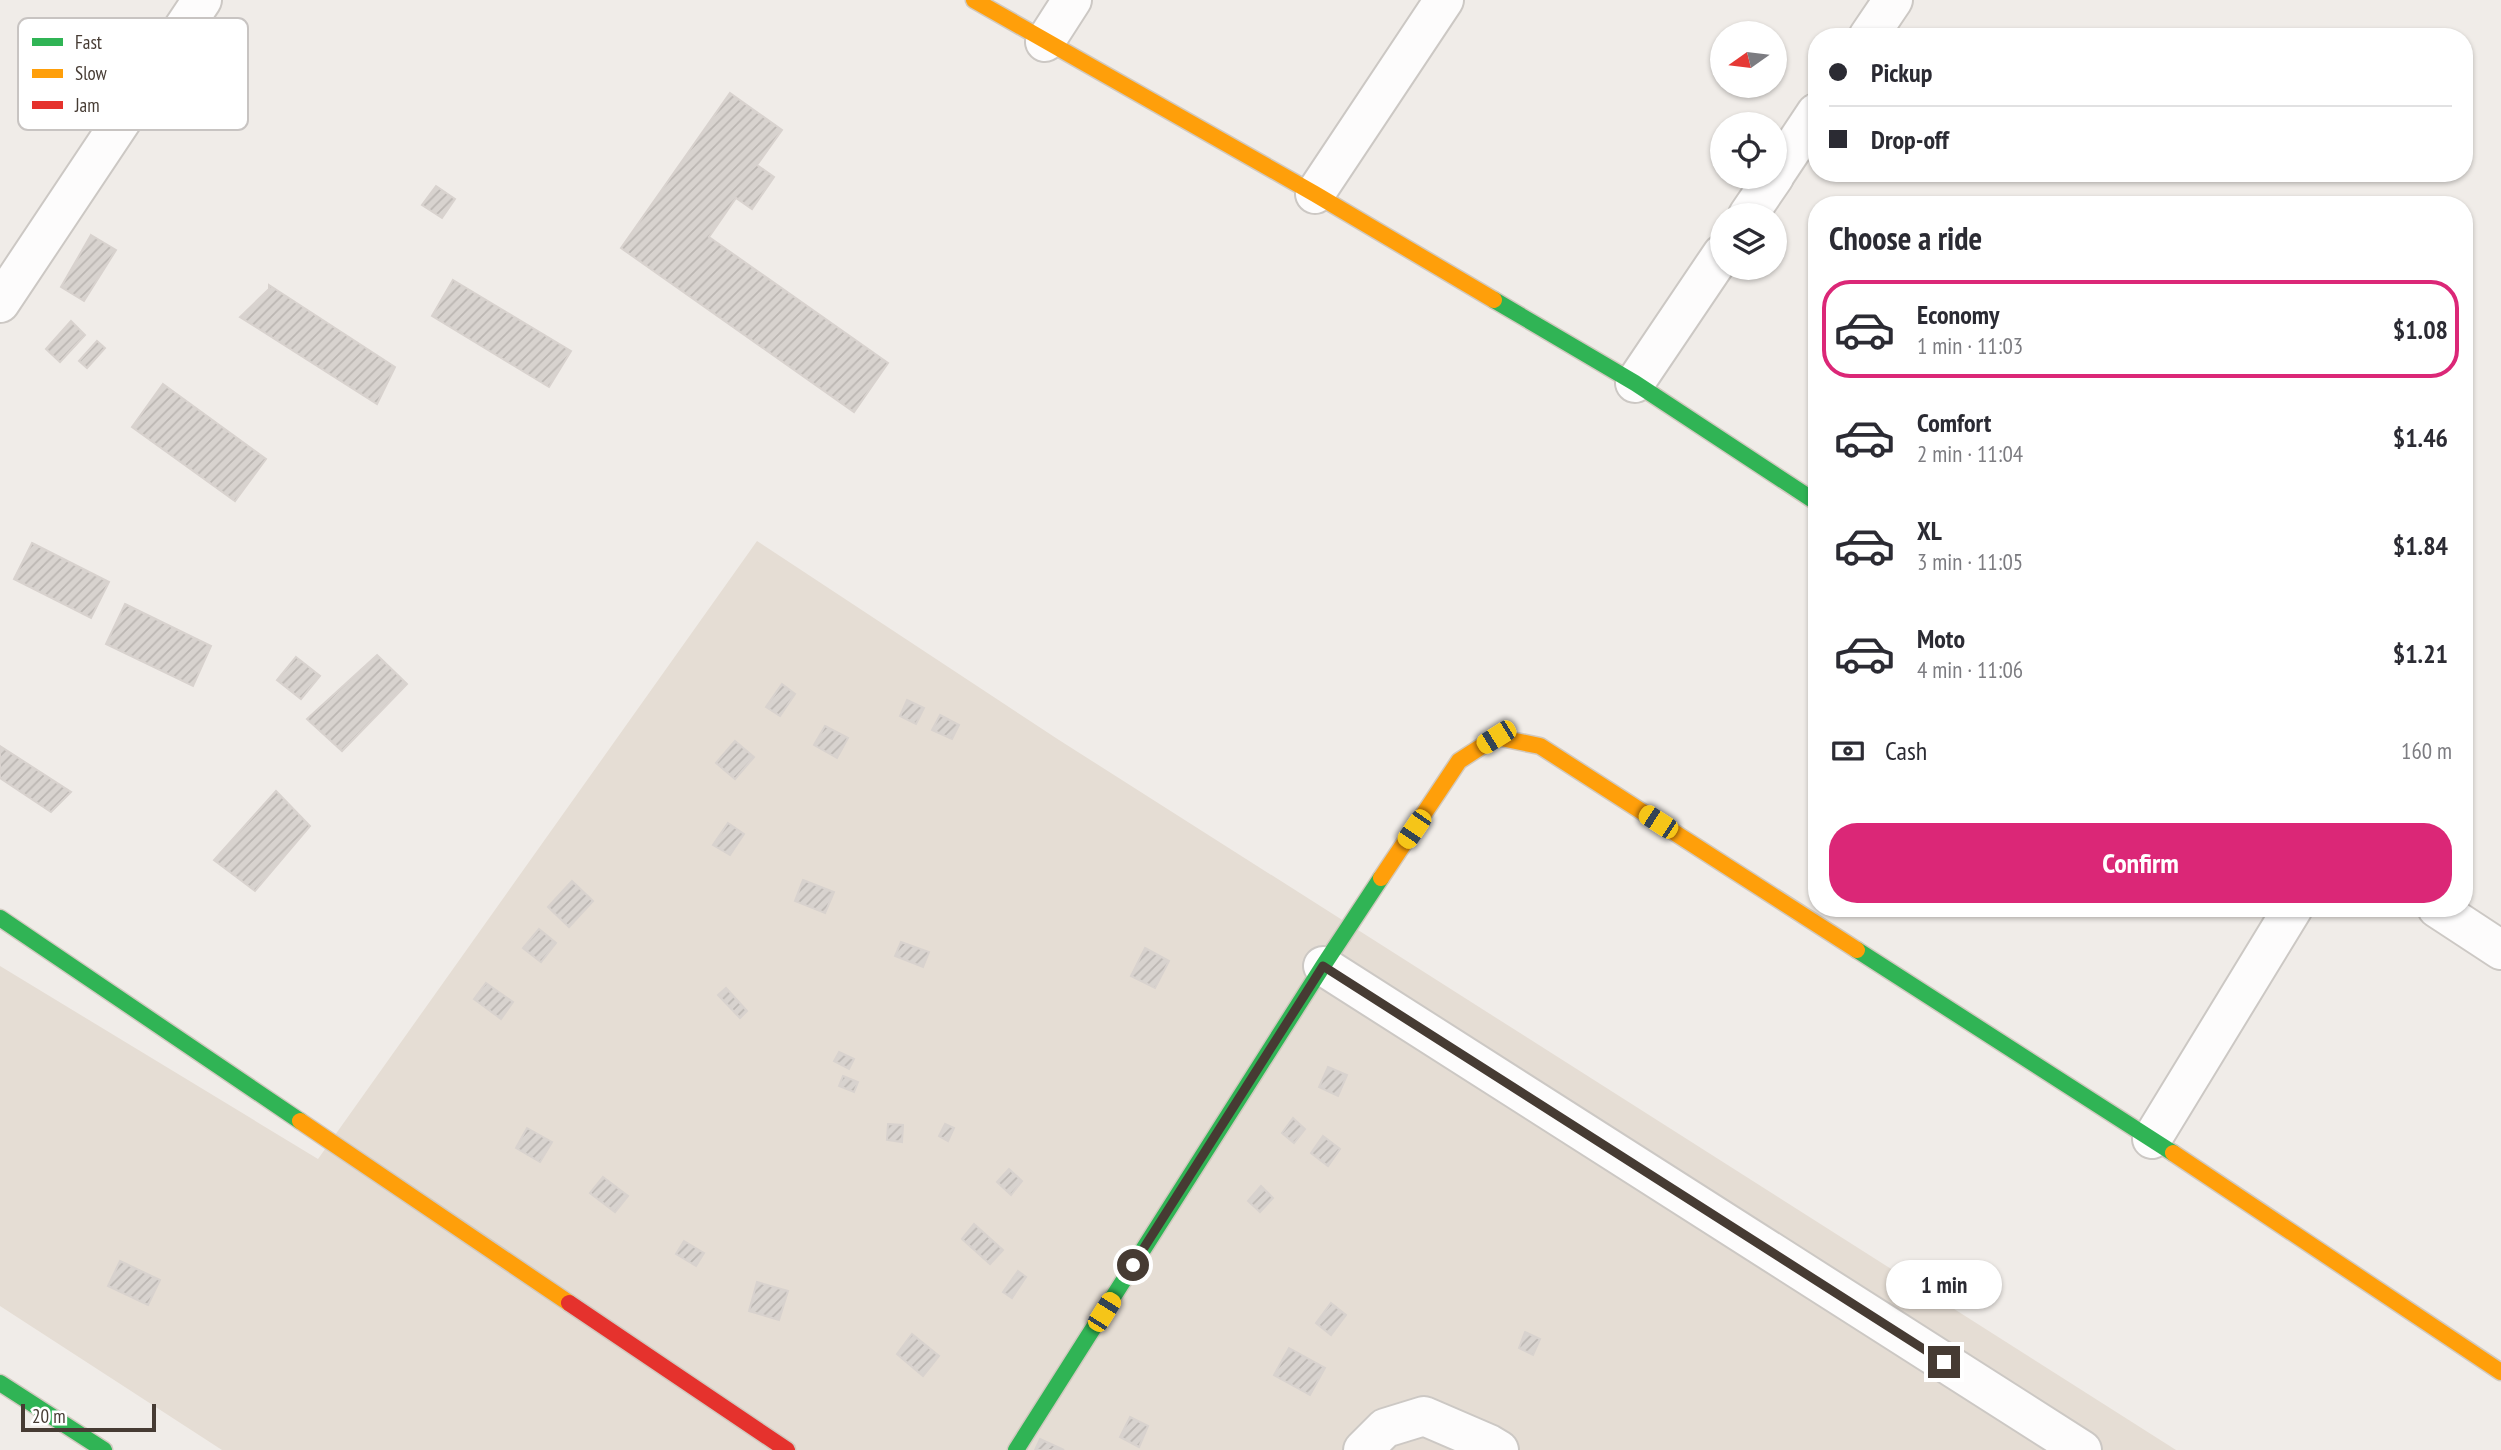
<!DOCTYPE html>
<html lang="en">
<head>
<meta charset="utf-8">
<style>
	body { margin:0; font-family:"PT Sans Narrow",sans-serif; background:#f7f7f7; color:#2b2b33; height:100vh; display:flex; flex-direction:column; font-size:26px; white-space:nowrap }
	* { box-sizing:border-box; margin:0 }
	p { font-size:23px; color:#7c7c81 }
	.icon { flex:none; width:38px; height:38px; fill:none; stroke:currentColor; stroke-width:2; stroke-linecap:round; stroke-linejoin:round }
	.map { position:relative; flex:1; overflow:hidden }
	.sheet { position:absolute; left:1808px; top:196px; width:665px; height:721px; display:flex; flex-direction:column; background:#fff; border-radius:28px; box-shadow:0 2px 5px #0004 }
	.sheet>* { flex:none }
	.hud { position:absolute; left:1808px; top:28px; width:665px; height:154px; border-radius:28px; box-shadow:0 2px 5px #0004; display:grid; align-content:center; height:154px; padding:0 21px; background:#fff }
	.needle { width:46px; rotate:256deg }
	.buttons { position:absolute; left:1710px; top:21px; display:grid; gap:14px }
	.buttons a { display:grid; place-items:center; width:77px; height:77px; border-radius:50%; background:#fff; box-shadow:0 2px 5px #0004; font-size:35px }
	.scale { position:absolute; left:21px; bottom:18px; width:135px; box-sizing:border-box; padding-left:7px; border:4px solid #463b33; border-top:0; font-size:19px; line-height:24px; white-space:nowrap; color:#463b33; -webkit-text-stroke:5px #fff; paint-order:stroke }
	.end { position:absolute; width:32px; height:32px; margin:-16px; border:9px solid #463b33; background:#fff; box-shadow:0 0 0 4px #fff }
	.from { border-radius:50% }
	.bubble { position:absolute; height:49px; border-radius:24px; background:#fff; box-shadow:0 2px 5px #0004; font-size:23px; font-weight:600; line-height:49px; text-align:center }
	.car { position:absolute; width:21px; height:42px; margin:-21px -10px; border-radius:9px; box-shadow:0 0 5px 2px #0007; background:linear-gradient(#f5c518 24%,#345 0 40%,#f5c518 0 76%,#345 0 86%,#f5c518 0) }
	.hud b { display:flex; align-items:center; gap:24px; height:66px; font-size:26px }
	.hud b+b { border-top:2px solid #e1e1e2 }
	.hud i { width:18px; height:18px; background:#2b2b33 }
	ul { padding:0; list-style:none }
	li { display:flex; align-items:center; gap:21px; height:98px; margin:0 14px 10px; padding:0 7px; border:4px solid transparent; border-radius:28px }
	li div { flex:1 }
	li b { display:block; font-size:26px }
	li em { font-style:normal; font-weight:600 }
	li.on { border-color:#db2777 }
	li>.icon { width:63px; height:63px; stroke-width:1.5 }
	h2 { padding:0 21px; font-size:32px; line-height:84px }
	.pay { display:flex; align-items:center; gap:18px; height:77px; padding:0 21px; font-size:26px }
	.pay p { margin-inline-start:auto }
	.primary-button { display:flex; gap:14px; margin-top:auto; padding:14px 21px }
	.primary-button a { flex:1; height:80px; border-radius:28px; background:#db2777; color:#fff; font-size:28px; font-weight:600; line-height:80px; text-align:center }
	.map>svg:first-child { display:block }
</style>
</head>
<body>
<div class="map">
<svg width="2501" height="1450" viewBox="0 0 2501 1450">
	<defs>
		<pattern id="building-hatch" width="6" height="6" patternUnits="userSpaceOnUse" patternTransform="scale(1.75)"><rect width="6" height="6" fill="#d8d3cf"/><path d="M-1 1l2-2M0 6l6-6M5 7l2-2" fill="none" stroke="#bbb6b2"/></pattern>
	</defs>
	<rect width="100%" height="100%" fill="#f0ece8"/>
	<path fill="#e5ddd4" d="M757,541L1059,740L2176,1450H222L0,1306V966L318,1159Z"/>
	<g fill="url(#building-hatch)" stroke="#d8d2ce" stroke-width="2">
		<path d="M730,93L782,130L757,165L774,177L752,209L736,198L709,237L888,363L854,412L621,248Z"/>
		<path d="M436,186L455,199L442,218L422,205Z"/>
		<path d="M91,235L116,250L84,301L61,287Z"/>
		<path d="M453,280L571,351L549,387L432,316Z"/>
		<path d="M269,285L395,367L377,404L240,317L269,289Z"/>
		<path d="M71,321L85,335L60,362L46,349Z"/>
		<path d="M97,341L105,348L87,368L79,361Z"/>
		<path d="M163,384L266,459L235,501L132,427Z"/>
		<path d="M32,543L109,582L91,618L14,579Z"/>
		<path d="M125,604L211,646L193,686L106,644Z"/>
		<path d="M377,655L407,684L342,751L307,719Z"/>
		<path d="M296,657L320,676L301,699L277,680Z"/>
		<path d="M782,684L795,694L780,716L766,707Z"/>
		<path d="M907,700L924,708L916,724L900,716Z"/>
		<path d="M940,715L959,725L952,739L932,730Z"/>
		<path d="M825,726L848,738L837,758L814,745Z"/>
		<path d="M735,741L754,757L735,779L716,763Z"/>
		<path d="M0,746L71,792L51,812L0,778Z"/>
		<path d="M276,791L310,826L255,891L214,860Z"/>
		<path d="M728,823L744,834L730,855L713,845Z"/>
		<path d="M803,880L834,892L825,913L795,901Z"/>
		<path d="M572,881L593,901L569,927L548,907Z"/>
		<path d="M539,929L556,943L541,962L523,948Z"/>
		<path d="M901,942L929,952L923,967L895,956Z"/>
		<path d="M1145,948L1169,961L1155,988L1131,976Z"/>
		<path d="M486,983L513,1002L501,1019L474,999Z"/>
		<path d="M726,988L747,1011L740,1018L718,995Z"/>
		<path d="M839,1052L854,1059L849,1069L834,1061Z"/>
		<path d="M1328,1067L1347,1075L1338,1096L1319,1087Z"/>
		<path d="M843,1076L858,1082L854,1092L839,1086Z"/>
		<path d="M1293,1118L1305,1129L1294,1143L1282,1133Z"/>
		<path d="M888,1124L903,1125L902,1142L887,1140Z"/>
		<path d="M945,1124L954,1128L948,1141L939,1136Z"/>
		<path d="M527,1128L552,1142L540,1162L516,1148Z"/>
		<path d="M1323,1136L1340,1149L1328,1166L1311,1153Z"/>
		<path d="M1009,1169L1022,1181L1011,1195L997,1182Z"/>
		<path d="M603,1177L628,1196L615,1212L590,1193Z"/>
		<path d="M1261,1186L1273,1198L1260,1212L1248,1201Z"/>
		<path d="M974,1224L1003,1250L990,1264L962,1239Z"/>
		<path d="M684,1241L704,1253L696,1266L676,1254Z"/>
		<path d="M120,1261L160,1280L148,1305L108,1286Z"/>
		<path d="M1018,1271L1026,1277L1012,1298L1003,1292Z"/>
		<path d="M757,1282L788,1291L779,1320L749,1311Z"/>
		<path d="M1331,1303L1346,1315L1331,1335L1316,1323Z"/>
		<path d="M1525,1332L1540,1339L1533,1355L1519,1348Z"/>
		<path d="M912,1334L939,1356L923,1376L897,1354Z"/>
		<path d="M1289,1348L1325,1368L1310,1395L1274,1375Z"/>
		<path d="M1130,1417L1148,1426L1139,1447L1120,1437Z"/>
		<path d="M1040,1439L1064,1450H1035Z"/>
	</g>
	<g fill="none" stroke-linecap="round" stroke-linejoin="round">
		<defs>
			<g id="street">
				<path d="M1868,37L1893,0"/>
				<path d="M1045,42L1072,0"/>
				<path d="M1774,176L1816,113"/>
				<path d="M1315,194L1444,0"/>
				<path d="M1748,215L1774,177"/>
				<path d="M0,303L202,0"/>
				<path d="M1635,383L1722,254"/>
				<path d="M2437,908L2501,950"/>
				<path d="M1323,966L2082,1450"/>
				<path d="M2152,1139L2293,908"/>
				<path d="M1363,1450L1385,1428L1424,1416L1489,1444L1499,1450"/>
			</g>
			<g id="fast">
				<path d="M1494,300L1635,383L1816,502"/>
				<path d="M0,918L300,1121"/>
				<path d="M1857,950L2173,1153"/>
				<path d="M0,1383L104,1450"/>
				<path d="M1016,1450L1323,966L1381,878"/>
			</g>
			<g id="slow">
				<path d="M974,0L1315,194L1494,300"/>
				<path d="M1381,878L1459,761L1496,737L1540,746L1857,950"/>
				<path d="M300,1121L569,1303"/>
				<path d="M2173,1153L2501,1372"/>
			</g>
			<path id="jam" d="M569,1303L787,1450"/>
		</defs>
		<use href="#street" stroke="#ccc8c4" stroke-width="42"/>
		<use href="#fast" stroke="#d1c9bf" stroke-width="19"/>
		<use href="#slow" stroke="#d1c9bf" stroke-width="19"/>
		<use href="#jam" stroke="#d1c9bf" stroke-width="19"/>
		<use href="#street" stroke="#fdfcfc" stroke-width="38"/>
		<use href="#fast" stroke="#30b455" stroke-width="16"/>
		<use href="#slow" stroke="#ff9f0a" stroke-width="16"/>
		<use href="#jam" stroke="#e5322d" stroke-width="16"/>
	</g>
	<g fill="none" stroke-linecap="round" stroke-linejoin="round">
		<path stroke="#463b33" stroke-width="9" d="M1133,1265L1323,966L1944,1362"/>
	</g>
	<rect x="18" y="18" width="230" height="112" rx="10" fill="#fff" stroke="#c8c4c2" stroke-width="2"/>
	<rect x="32" y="38" width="31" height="8" fill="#30b455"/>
	<rect x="32" y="69" width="31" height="9" fill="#ff9f0a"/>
	<rect x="32" y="101" width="31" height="8" fill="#e5322d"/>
	<g font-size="19" fill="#463b33">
		<text x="75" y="49">Fast</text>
		<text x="75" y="80">Slow</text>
		<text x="75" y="112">Jam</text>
	</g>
</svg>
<div class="buttons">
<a><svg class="needle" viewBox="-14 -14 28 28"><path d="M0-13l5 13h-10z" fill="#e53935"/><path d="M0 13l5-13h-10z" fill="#7c7c81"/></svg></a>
<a><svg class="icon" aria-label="locate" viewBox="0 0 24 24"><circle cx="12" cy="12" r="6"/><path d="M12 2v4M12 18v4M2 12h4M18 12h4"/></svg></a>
<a><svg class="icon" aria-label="layers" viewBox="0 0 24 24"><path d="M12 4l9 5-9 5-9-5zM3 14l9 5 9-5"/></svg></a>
</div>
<div class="scale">20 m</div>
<i class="end from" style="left:1133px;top:1265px"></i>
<i class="end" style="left:1944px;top:1362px"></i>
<div class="bubble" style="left:1886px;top:1260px;width:116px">1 min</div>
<i class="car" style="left:1496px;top:737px;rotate:238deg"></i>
<i class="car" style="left:1658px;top:822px;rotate:303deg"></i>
<i class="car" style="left:1414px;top:829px;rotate:214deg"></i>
<i class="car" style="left:1104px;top:1312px;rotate:32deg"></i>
<div class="hud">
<b><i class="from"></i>Pickup</b>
<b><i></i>Drop-off</b>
</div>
<section class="sheet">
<h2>Choose a ride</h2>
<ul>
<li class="on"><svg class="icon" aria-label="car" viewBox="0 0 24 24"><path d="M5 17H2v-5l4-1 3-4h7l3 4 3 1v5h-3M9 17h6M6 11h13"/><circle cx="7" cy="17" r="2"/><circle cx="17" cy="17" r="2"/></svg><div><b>Economy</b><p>1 min · 11:03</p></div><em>$1.08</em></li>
<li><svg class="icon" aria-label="car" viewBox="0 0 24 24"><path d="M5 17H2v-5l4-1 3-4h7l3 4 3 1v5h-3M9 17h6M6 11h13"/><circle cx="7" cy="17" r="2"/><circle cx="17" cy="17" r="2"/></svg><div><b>Comfort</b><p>2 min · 11:04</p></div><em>$1.46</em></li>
<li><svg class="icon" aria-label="car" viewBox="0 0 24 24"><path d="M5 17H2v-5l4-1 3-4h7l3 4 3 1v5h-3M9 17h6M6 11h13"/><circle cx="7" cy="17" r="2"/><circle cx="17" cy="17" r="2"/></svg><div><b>XL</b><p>3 min · 11:05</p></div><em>$1.84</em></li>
<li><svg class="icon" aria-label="car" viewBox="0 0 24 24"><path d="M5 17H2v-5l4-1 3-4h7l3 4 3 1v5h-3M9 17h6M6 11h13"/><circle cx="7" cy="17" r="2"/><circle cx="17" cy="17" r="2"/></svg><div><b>Moto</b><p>4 min · 11:06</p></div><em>$1.21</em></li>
</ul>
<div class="pay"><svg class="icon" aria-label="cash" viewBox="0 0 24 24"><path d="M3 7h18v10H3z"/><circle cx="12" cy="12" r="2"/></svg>Cash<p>160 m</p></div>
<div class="primary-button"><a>Confirm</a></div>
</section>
</div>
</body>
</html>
